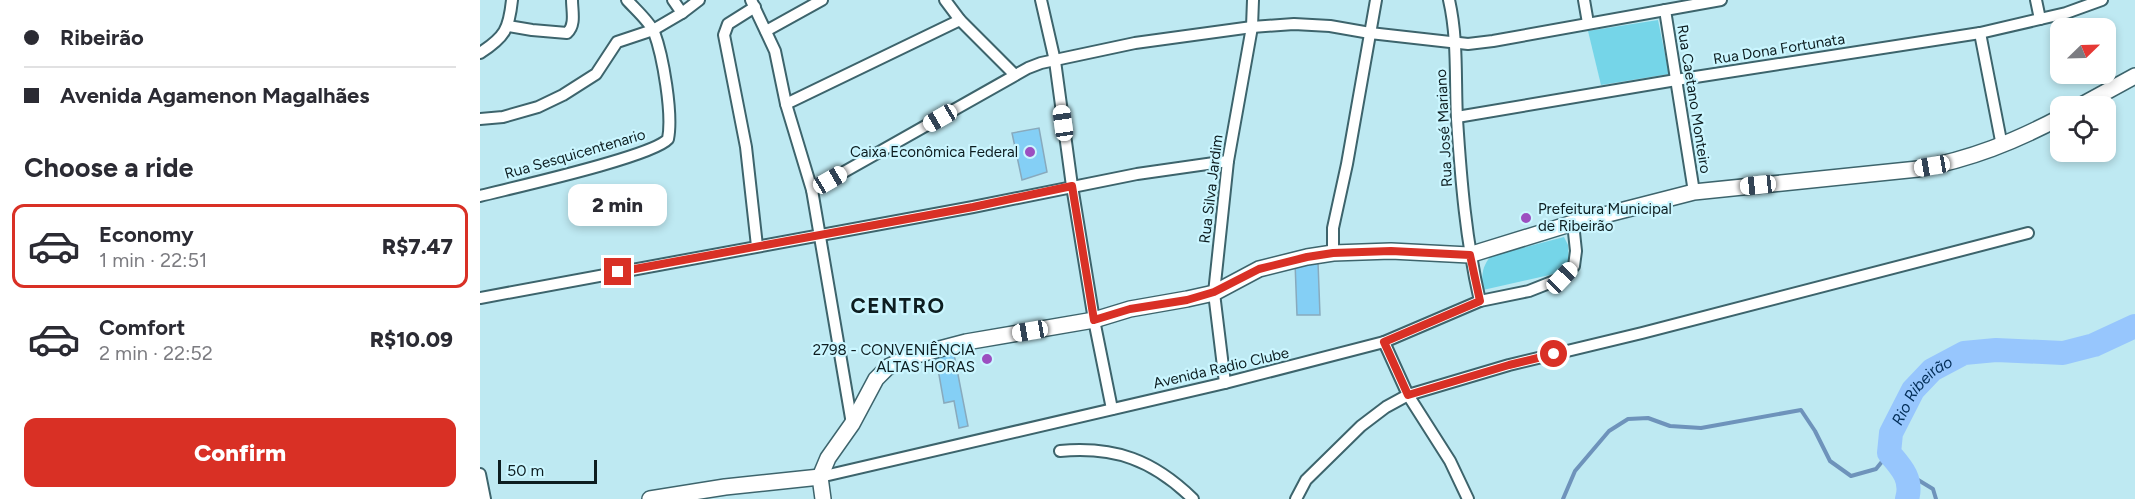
<!DOCTYPE html>
<html lang="en">
<head>
<meta charset="utf-8">
<style>
	body { margin:0; font-family:Figtree,sans-serif; background:#f2f2f3; color:#2b2b33; height:100vh; display:flex; flex-direction:column; font-size:22px; white-space:nowrap }
	* { box-sizing:border-box; margin:0 }
	p { font-size:20px; color:#7c7c81 }
	.icon { flex:none; width:33px; height:33px; fill:none; stroke:currentColor; stroke-width:2; stroke-linecap:round; stroke-linejoin:round }
	.map { position:relative; flex:1; overflow:hidden }
	.sheet { display:flex; flex-direction:column; background:#fff; width:480px }
	.sheet>* { flex:none }
	.top-card { display:grid; align-content:center; height:132px; padding:0 24px; background:#fff }
	.needle { width:39px; rotate:67deg }
	.controls { position:absolute; left:1570px; top:18px; display:grid; gap:12px }
	.controls a { display:grid; place-items:center; width:66px; height:66px; border-radius:12px; background:#fff; box-shadow:0 3px 9px #0003; font-size:30px }
	.scale { position:absolute; left:18px; bottom:15px; width:99px; box-sizing:border-box; padding-left:6px; border:3px solid #0d1d20; border-top:0; font-size:16px; line-height:21px; white-space:nowrap; color:#0d1d20; -webkit-text-stroke:4px #cbf6ff; paint-order:stroke }
	.end { position:absolute; width:27px; height:27px; margin:-14px; border:8px solid #d93025; background:#fff; box-shadow:0 0 0 3px #fff }
	.from { border-radius:50% }
	.bubble { position:absolute; height:42px; border-radius:12px; background:#fff; box-shadow:0 3px 9px #0003; font-size:20px; font-weight:800; line-height:42px; text-align:center }
	.car { position:absolute; width:18px; height:36px; margin:-18px -9px; border-radius:8px; box-shadow:0 0 4px 2px #0007; background:linear-gradient(#fff 24%,#345 0 40%,#fff 0 76%,#345 0 86%,#fff 0) }
	.top-card b { display:flex; align-items:center; gap:21px; height:57px; font-size:22px }
	.top-card b+b { border-top:2px solid #e1e1e2 }
	.top-card i { width:15px; height:15px; background:#2b2b33 }
	ul { padding:0; list-style:none }
	li { display:flex; align-items:center; gap:18px; height:84px; margin:0 12px 9px; padding:0 12px; border:3px solid transparent; border-radius:12px }
	li div { flex:1 }
	li b { display:block; font-size:22px }
	li em { font-style:normal; font-weight:800 }
	li.selected { border-color:#d93025 }
	li>.icon { width:54px; height:54px; stroke-width:1.5 }
	h2 { padding:0 24px; font-size:27px; line-height:72px }
	.cta { display:flex; gap:12px; margin-top:auto; padding:12px 24px }
	.cta a { flex:1; height:69px; border-radius:12px; background:#d93025; color:#fff; font-size:24px; font-weight:800; line-height:69px; text-align:center }
	main { display:flex; flex:1; min-height:0 }
	.map>svg:first-child { display:block }
</style>
</head>
<body>
<main>
<section class="sheet">
<div class="top-card">
<b><i class="from"></i>Ribeirão</b>
<b><i></i>Avenida Agamenon Magalhães</b>
</div>
<h2>Choose a ride</h2>
<ul>
<li class="selected"><svg class="icon" aria-label="car" viewBox="0 0 24 24"><path d="M5 17H2v-5l4-1 3-4h7l3 4 3 1v5h-3M9 17h6M6 11h13"/><circle cx="7" cy="17" r="2"/><circle cx="17" cy="17" r="2"/></svg><div><b>Economy</b><p>1 min · 22:51</p></div><em>R$7.47</em></li>
<li><svg class="icon" aria-label="car" viewBox="0 0 24 24"><path d="M5 17H2v-5l4-1 3-4h7l3 4 3 1v5h-3M9 17h6M6 11h13"/><circle cx="7" cy="17" r="2"/><circle cx="17" cy="17" r="2"/></svg><div><b>Comfort</b><p>2 min · 22:52</p></div><em>R$10.09</em></li>
</ul>
<div class="cta"><a>Confirm</a></div>
</section>
<div class="map">
<svg width="1655" height="499" viewBox="0 0 1655 499">
	<rect width="100%" height="100%" fill="#bee9f2"/>
	<g fill="#75d5e8">
		<path d="M1178,20L1189,74L1121,85L1108,31Z"/>
		<path d="M1084,237L1088,245L1089,263L1083,270L1074,274L1003,290C1001,277 1002,266 1011,256Z"/>
	</g>
	<g fill="none" stroke-linecap="round" stroke-linejoin="round">
		<g stroke="#6e93bb" stroke-width="4">
			<path d="M1425,472L1453,489L1456,499"/>
			<path d="M1083,499L1095,471L1129,431L1148,419L1168,418L1190,426L1221,428L1321,410L1335,431L1350,461L1371,476L1396,469L1409,453"/>
		</g>
		<path stroke="#97c6fd" stroke-width="24" id="s1" d="M1427,499C1433,479 1421,467 1409,453L1411,433L1433,390L1452,370L1484,353L1516,350L1583,353L1614,345L1655,326"/>
	</g>
	<g fill="#84cff5" stroke="#88aabd" stroke-width="1.5">
		<path d="M559,128L567,172L542,180L532,133Z"/>
		<path d="M815,262H838L840,315H817Z"/>
		<path d="M473,349L488,426L479,428L474,401L464,403L455,352Z"/>
	</g>
	<g fill="none" stroke-linecap="round" stroke-linejoin="round">
		<defs>
			<g id="street">
				<path d="M193,0L202,13"/>
				<path d="M271,0L295,51L306,104L332,190L372,424"/>
				<path d="M465,0L480,20L535,75"/>
				<path d="M561,0L575,61L592,186L614,320L632,409"/>
				<path d="M969,0C978,39 975,79 977,119C981,181 986,241 1000,301"/>
				<path d="M1104,0L1108,23"/>
				<path d="M1556,0L1560,19"/>
				<path d="M275,7L248,24L244,35L266,147L277,246"/>
				<path d="M1185,10L1214,192"/>
				<path d="M28,26L52,30L87,33C96,25 92,11 92,0"/>
				<path d="M286,31L342,0"/>
				<path d="M1500,33L1522,146"/>
				<path d="M0,53C25,37 29,29 32,0"/>
				<path d="M306,104L480,20"/>
				<path d="M977,117L1196,80L1500,33L1586,13L1622,0"/>
				<path d="M0,119L23,117L58,107L83,95L116,74L137,42L173,30L202,13L219,0"/>
				<path d="M332,190L548,68L561,63L655,43L772,27L814,24L850,26L890,33L988,44L1013,41L1241,0"/>
				<path d="M0,196C31,188 172,157 188,139C193,114 183,56 174,32C169,21 155,9 147,0"/>
				<path d="M853,253V228L867,164L896,0"/>
				<path d="M0,298L493,207L657,174L748,161"/>
				<path d="M904,342L928,395L970,461L988,499"/>
				<path d="M745,383L734,293L748,161L772,27L773,0"/>
				<path d="M580,451C635,446 673,460 713,499"/>
				<path d="M0,474L5,499"/>
				<path d="M340,477L745,383L904,342L1000,301L1049,291L1082,278L1094,266L1096,251L1093,223"/>
				<path d="M816,499L826,480L881,426L906,407L928,395L1029,365L1162,333L1548,233"/>
			</g>
			<g id="secondary">
				<path d="M1600,106L1655,76"/>
				<path d="M340,477L348,458L372,424L396,379L408,367L429,357L486,342L614,320L650,309L707,299L734,293L779,269L827,257L853,253L911,251L989,255L1093,223L1214,192L1438,169C1491,159 1534,142 1581,117"/>
				<path d="M340,477L343,499"/>
				<path d="M170,499L245,487L340,477"/>
			</g>
		</defs>
		<use href="#street" stroke="#3d646c" stroke-width="14"/>
		<use href="#secondary" stroke="#3d646c" stroke-width="18"/>
		<use href="#street" stroke="#fff" stroke-width="10"/>
		<use href="#secondary" stroke="#fff" stroke-width="15"/>
	</g>
	<g fill="none" stroke-linecap="round" stroke-linejoin="round">
		<path stroke="#d93025" stroke-width="8" d="M138,272L493,207L592,186L614,320L650,309L707,300L734,292L779,269L827,257L853,253L911,251L990,255L1000,301L904,342L928,395L1029,365L1074,354"/>
	</g>
	<g fill="#9c4fc0" stroke="#cbf6ff" stroke-width="2">
		<circle cx="550" cy="152" r="6"/>
		<circle cx="1046" cy="218" r="6"/>
		<circle cx="507" cy="359" r="6"/>
	</g>
	<g text-anchor="middle" stroke-width="4.5" stroke-linejoin="round" paint-order="stroke">
		<g font-size="15" fill="#0d1d20" stroke="#cbf6ff">
			<text transform="translate(1299 49) rotate(-9)" y="5">Rua Dona Fortunata</text>
			<text transform="translate(1214 99) rotate(81)" y="5">Rua Caetano Monteiro</text>
			<text transform="translate(964 128) rotate(-93)" y="5">Rua José Mariano</text>
			<text transform="translate(95 154) rotate(-16)" y="5">Rua Sesquicentenario</text>
			<text transform="translate(731 189) rotate(-83)" y="5">Rua Silva Jardim</text>
			<text transform="translate(741 368) rotate(-13)" y="5">Avenida Radio Clube</text>
		</g>
		<g font-size="15" fill="#0d1d20" stroke="#cbf6ff" text-anchor="end">
			<text x="538" y="157">Caixa Econômica Federal</text>
			<text x="1058" y="214" text-anchor="start">Prefeitura Municipal<tspan x="1058" dy="17">de Ribeirão</tspan></text>
			<text x="495" y="355">2798 - CONVENIÊNCIA<tspan x="495" dy="17">ALTAS HORAS</tspan></text>
		</g>
		<g font-size="16" font-style="italic" fill="#022d57" stroke="#cbf6ff">
			<text dy="6" stroke="none"><textPath href="#s1" startOffset="126">Rio Ribeirão</textPath></text>
		</g>
		<g font-size="21" font-weight="bold" letter-spacing="1.5" fill="#0d1d20" stroke="#cbf6ff">
			<text x="418" y="313">CENTRO</text>
		</g>
	</g>
</svg>
<div class="controls">
<a><svg class="needle" viewBox="-14 -14 28 28"><path d="M0-13l5 13h-10z" fill="#e53935"/><path d="M0 13l5-13h-10z" fill="#7c7c81"/></svg></a>
<a><svg class="icon" aria-label="locate" viewBox="0 0 24 24"><circle cx="12" cy="12" r="6"/><path d="M12 2v4M12 18v4M2 12h4M18 12h4"/></svg></a>
</div>
<div class="scale">50 m</div>
<i class="end from" style="left:1074px;top:354px"></i>
<i class="end" style="left:138px;top:272px"></i>
<div class="bubble" style="left:88px;top:184px;width:99px">2 min</div>
<i class="car" style="left:460px;top:118px;rotate:240deg"></i>
<i class="car" style="left:583px;top:123px;rotate:352deg"></i>
<i class="car" style="left:1452px;top:166px;rotate:260deg"></i>
<i class="car" style="left:350px;top:180px;rotate:60deg"></i>
<i class="car" style="left:1278px;top:185px;rotate:264deg"></i>
<i class="car" style="left:1082px;top:278px;rotate:44deg"></i>
<i class="car" style="left:550px;top:331px;rotate:260deg"></i>
</div>
</main>
</body>
</html>
